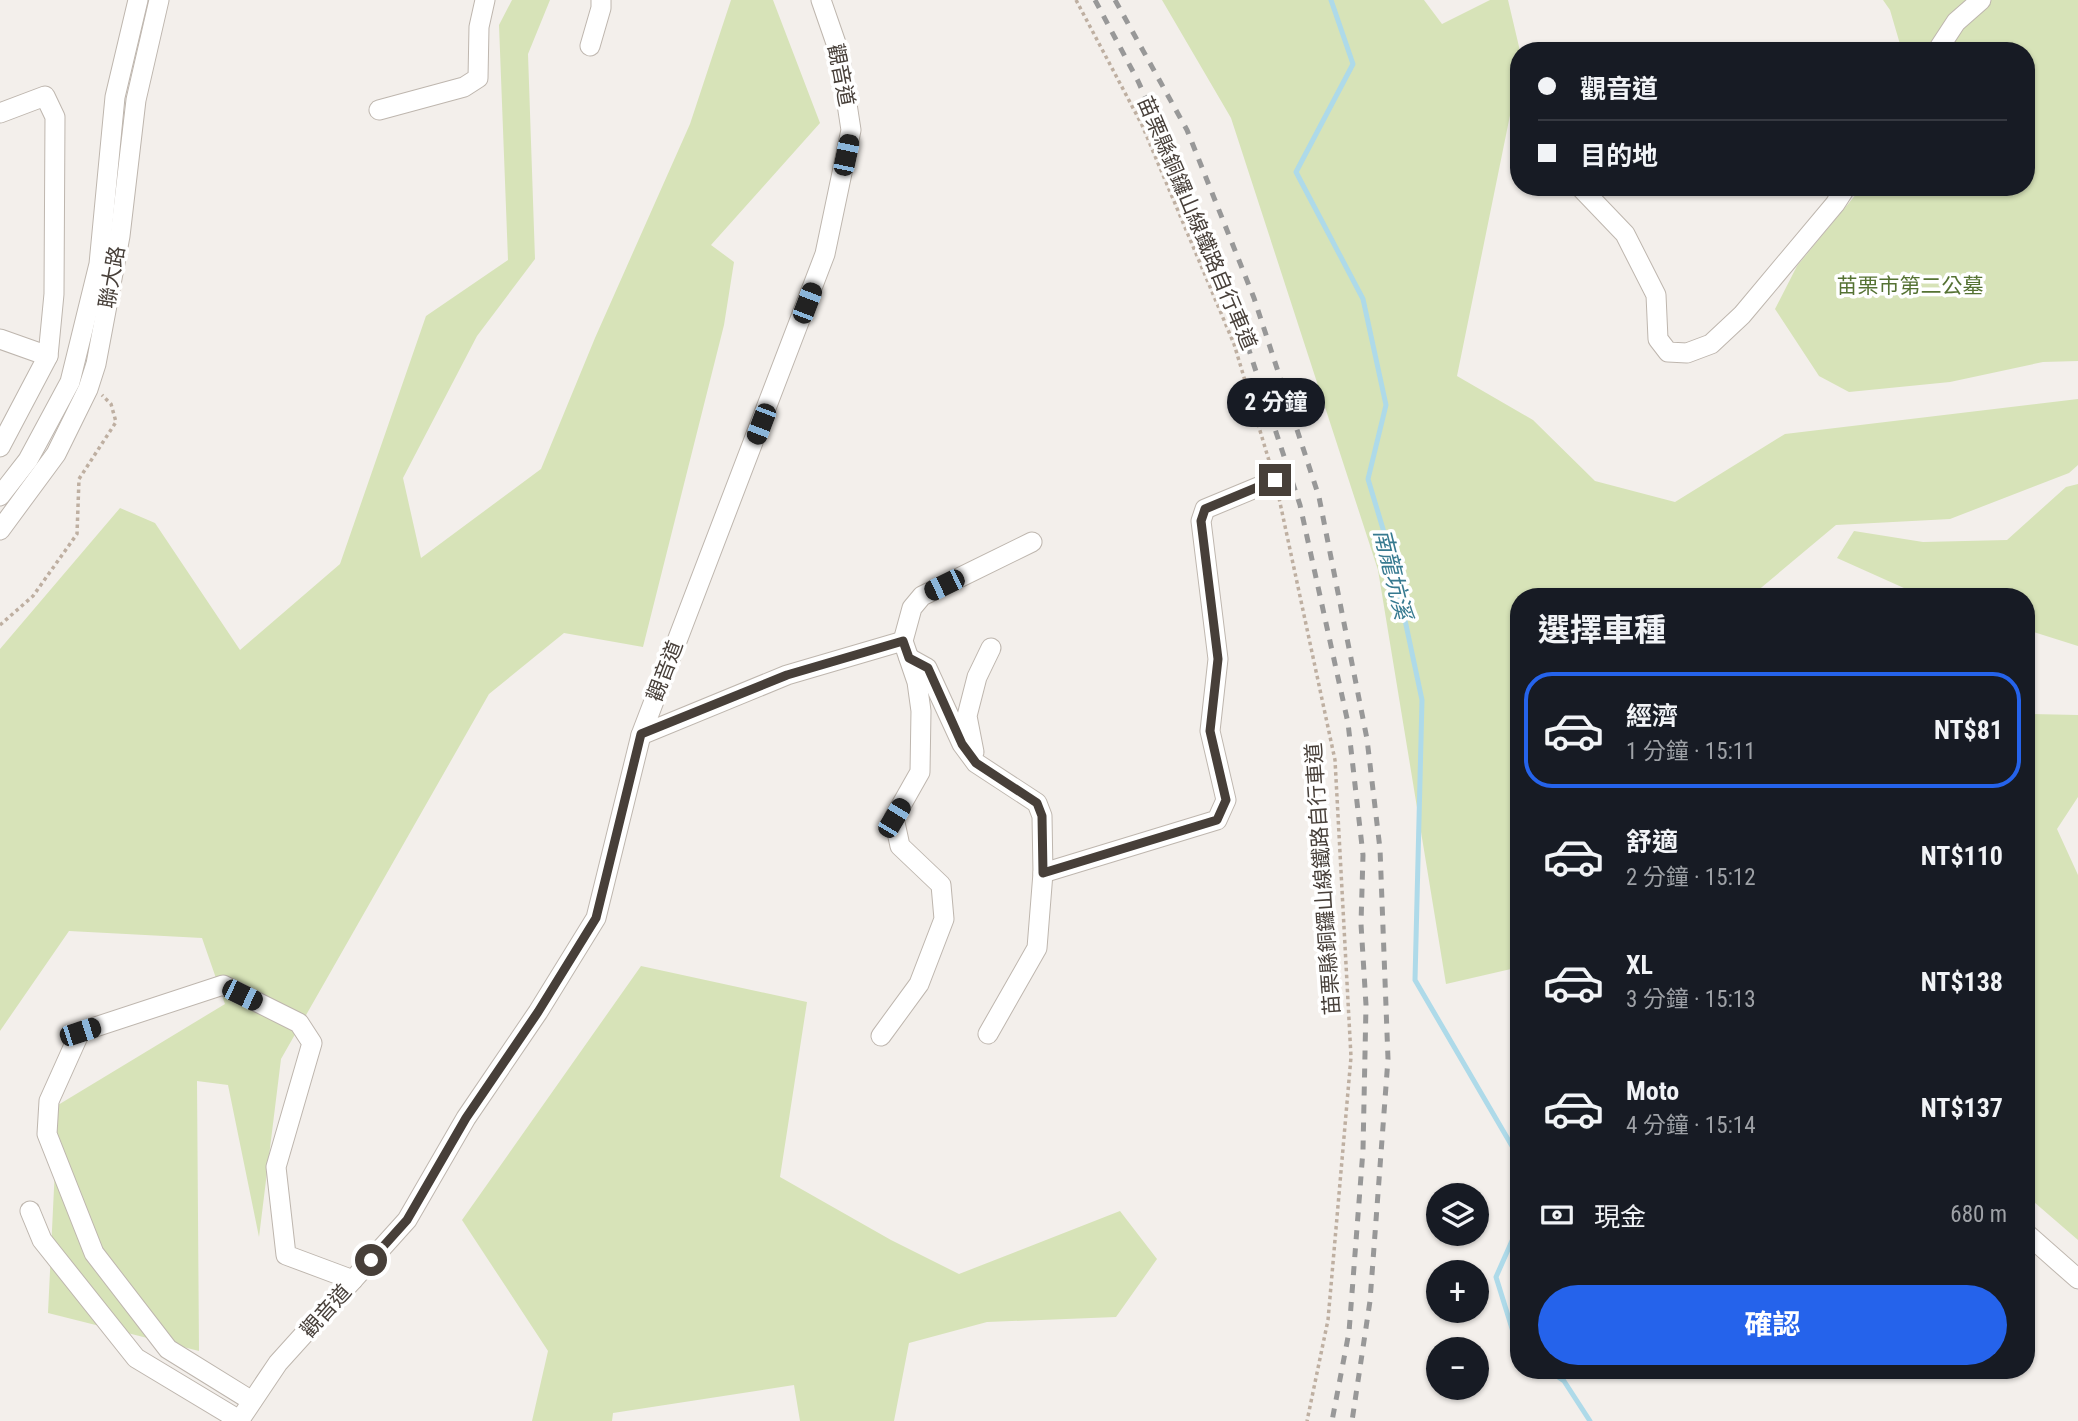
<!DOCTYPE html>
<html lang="zh-TW">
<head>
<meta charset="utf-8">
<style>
	body { margin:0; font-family:"Roboto Condensed","Noto Sans TC",sans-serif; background:#20242c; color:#f1f3f6; height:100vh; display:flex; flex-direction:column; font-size:26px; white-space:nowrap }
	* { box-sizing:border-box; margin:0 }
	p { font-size:23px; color:#9ea1a6 }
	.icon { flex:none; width:38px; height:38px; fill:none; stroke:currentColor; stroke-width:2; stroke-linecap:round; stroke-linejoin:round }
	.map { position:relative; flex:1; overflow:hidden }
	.details { position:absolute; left:1510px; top:588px; width:525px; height:791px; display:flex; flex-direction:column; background:#171b24; border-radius:28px; box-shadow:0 2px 5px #0004 }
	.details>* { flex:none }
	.banner { position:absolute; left:1510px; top:42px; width:525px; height:154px; border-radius:28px; box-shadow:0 2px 5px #0004; display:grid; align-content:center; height:154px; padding:0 28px; background:#171b24 }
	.tools { position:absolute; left:1426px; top:1183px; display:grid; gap:14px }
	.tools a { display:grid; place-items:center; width:63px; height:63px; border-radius:50%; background:#171b24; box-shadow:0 2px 5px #0004; font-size:35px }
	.end { position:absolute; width:32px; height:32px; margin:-16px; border:9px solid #473f39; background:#fff; box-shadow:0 0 0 4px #fff }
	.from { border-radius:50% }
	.bubble { position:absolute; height:49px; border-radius:24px; background:#171b24; box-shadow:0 2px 5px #0004; font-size:23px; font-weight:700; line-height:49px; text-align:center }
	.car { position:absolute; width:21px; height:42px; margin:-21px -10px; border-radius:9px; box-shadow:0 0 5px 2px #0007; background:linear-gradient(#222 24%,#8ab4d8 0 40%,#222 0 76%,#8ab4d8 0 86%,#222 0) }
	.banner b { display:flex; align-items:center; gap:24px; height:66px; font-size:26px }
	.banner b+b { border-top:2px solid #363941 }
	.banner i { width:18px; height:18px; background:#f1f3f6 }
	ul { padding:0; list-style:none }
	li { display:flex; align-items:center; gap:21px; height:116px; margin:0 14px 10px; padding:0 14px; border:4px solid transparent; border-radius:28px }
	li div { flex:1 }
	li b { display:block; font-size:26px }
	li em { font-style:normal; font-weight:700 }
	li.selected { border-color:#2563eb }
	li>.icon { width:63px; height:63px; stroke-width:1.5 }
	h2 { padding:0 28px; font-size:32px; line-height:84px }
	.pay { display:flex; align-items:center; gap:18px; height:77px; padding:0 28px; font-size:26px }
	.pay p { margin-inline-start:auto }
	.primary-button { display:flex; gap:14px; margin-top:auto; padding:14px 28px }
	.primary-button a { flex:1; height:80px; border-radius:42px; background:#2563eb; color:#fff; font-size:28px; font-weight:700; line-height:80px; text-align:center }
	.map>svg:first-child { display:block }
</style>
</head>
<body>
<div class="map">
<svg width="2078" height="1421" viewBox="0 0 2078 1421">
	<rect width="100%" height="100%" fill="#f3efeb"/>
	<g fill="#d7e3b8">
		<path d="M512,0H550L528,54L535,259L477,336L403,478L421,558L541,469L595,338L690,124L731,0H773L820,123L711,245L734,262L724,325L643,647L564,633L489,694L281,1059L259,1237L228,1085L197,1081L199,1351L48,1313L58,1105L225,1004L202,938L69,931L0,1031V649L120,508L155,523L240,650L340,564L426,316L508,260L499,25Z"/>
		<path d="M1162,0H1424L1442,24L1490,0H1508L1520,51L1519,71L1457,376L1533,420L1595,481L1675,502L1785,434L2078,399V465L2069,473L1950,519L1836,525L1750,597H1519V898L1511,969L1446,984L1378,570L1231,118Z"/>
		<path d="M1883,0H2078V361L2043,362L1950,382L1849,392L1819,376L1775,309L1797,266L1862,187H2026V51H1902L1890,10Z"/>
		<path d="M2078,484V646L2027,630L2026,597H1924L1837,558L1854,531L1923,542L2007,540L2066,487Z"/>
		<path d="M2027,714L2078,715V797L2057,829L2078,875V1240L2027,1196Z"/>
		<path d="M641,966L807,1002L780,1177L891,1240L959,1274L1120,1211L1157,1259L1116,1317L987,1322L909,1343L894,1421H800L794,1385L613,1413L612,1421H532L548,1351L462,1220Z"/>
	</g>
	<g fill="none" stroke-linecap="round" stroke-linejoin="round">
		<g stroke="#aedae9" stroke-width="5">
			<path d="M1331,0L1353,64L1296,172L1363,299L1386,405L1368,479L1392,559L1422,700L1415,980L1519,1158"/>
			<path d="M1519,1225L1496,1277L1519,1351"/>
			<path d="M1548,1370L1564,1381L1590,1421"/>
		</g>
		<defs>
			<g id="minor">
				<path d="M590,46L601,8V0"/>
				<path d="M1937,51L1956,22L1981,0"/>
				<path d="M379,110L464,87L478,78L479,27L485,0"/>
				<path d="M0,113L45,96L55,117L54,294L48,356L0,447"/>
				<path d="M1580,187L1625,234L1656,295L1658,339L1668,352L1687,353L1711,344L1742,315L1835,204L1846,187"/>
				<path d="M0,339L48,356"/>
				<path d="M0,496L28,460L70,382L99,264L115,97L138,0"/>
				<path d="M0,530L56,454L88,389L96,364L120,236L136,100L159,0"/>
				<path d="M909,658L927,668L962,744L976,763L1037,803L1042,816L1043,873L1037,948L988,1034"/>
				<path d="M641,735L787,675L903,641"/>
				<path d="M974,752L967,716L977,677L991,648"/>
				<path d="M1043,873L1217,820L1226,800L1210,731L1218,659L1201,521L1205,509L1275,480"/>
				<path d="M881,1036L919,984L944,919L941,885L900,846L894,818L920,772L921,711L917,682L903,641L912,608L922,596L1032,542"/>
				<path d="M30,1211L42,1240L136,1358L239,1420"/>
				<path d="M2026,1233L2078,1279"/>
				<path d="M252,1401L168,1349L94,1253L47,1134L49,1101L80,1032L223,985L299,1023L312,1043L276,1167L286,1255L353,1280"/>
				<path d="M239,1421L278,1363L407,1220L466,1118L538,1012L596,918L641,735L825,254L851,130L839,52L821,0"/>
			</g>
		</defs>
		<use href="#minor" stroke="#beb6ae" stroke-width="21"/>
		<g stroke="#beafa1" stroke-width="3.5" stroke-dasharray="3.5 3.5" stroke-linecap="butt">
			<path d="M1076,0L1142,125L1234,344L1270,464"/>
			<path d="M1279,498L1335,760L1351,1057L1328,1320L1307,1421"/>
			<path d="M0,625L33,596L77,534L79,479L116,422L111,404L102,395"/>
		</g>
		<use href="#minor" stroke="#fff" stroke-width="19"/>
		<g stroke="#989898" stroke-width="5" stroke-dasharray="9 9" stroke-linecap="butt">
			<path d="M1095,0L1138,81L1221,265L1300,505L1348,723L1363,855L1361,924L1366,1005L1363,1150L1349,1332L1332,1421"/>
			<path d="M1115,0L1187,130L1254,298L1319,497L1367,739L1380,849L1388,1059L1370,1301L1352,1421"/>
		</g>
	</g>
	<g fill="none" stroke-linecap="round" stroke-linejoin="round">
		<path stroke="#473f39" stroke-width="9" d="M371,1260L407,1220L466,1118L538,1012L596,918L641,734L787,675L903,641L909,658L928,668L962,744L976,763L1037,803L1042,816L1043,873L1217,820L1226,800L1210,731L1218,659L1201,521L1205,509L1275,480"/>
	</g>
	<g text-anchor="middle" stroke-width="7" stroke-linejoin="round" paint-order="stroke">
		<g font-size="21" fill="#473f39" stroke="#fff">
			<text transform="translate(841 75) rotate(79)" y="7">觀音道</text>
			<text transform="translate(1197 223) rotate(67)" y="7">苗栗縣銅鑼山線鐵路自行車道</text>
			<text transform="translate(112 277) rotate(-80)" y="7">聯大路</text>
			<text transform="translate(665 671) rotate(-69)" y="7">觀音道</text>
			<text transform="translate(1323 879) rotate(-94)" y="7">苗栗縣銅鑼山線鐵路自行車道</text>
			<text transform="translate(326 1311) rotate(-48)" y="7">觀音道</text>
		</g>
		<g font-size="21" fill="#557233" stroke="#fff">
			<text x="1910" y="293">苗栗市第二公墓</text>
		</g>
		<g font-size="23" font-style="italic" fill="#377a90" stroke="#fff">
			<text transform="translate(1393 574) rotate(76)" y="8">南龍坑溪</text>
		</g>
	</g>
</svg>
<div class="tools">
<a><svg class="icon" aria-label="layers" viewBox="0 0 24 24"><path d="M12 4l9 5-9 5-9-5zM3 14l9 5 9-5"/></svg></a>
<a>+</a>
<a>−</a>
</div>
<i class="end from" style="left:371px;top:1260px"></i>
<i class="end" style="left:1275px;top:480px"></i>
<div class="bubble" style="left:1227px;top:378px;width:98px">2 分鐘</div>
<i class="car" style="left:846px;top:155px;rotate:12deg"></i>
<i class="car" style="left:807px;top:303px;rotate:21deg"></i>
<i class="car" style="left:761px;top:424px;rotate:201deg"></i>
<i class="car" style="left:944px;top:585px;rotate:244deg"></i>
<i class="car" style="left:894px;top:818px;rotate:31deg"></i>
<i class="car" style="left:242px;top:995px;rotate:116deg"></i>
<i class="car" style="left:80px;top:1032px;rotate:72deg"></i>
<div class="banner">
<b><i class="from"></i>觀音道</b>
<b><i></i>目的地</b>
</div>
<section class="details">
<h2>選擇車種</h2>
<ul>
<li class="selected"><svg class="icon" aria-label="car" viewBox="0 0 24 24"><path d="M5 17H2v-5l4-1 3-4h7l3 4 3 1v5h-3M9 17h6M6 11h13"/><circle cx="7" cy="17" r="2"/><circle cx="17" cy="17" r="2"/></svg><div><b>經濟</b><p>1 分鐘 · 15:11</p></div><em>NT$81</em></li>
<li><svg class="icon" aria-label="car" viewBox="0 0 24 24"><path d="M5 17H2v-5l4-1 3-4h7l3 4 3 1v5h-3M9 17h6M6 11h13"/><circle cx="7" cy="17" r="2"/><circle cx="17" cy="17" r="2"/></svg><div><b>舒適</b><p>2 分鐘 · 15:12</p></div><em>NT$110</em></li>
<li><svg class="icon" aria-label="car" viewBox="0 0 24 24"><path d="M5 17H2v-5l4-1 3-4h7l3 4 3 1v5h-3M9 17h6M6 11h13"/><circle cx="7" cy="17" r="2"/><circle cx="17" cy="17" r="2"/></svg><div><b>XL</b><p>3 分鐘 · 15:13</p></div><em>NT$138</em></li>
<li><svg class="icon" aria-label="car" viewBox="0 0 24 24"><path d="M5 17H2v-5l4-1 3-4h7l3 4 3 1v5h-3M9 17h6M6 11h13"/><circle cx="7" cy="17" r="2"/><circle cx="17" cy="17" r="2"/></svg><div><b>Moto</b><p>4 分鐘 · 15:14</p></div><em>NT$137</em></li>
</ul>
<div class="pay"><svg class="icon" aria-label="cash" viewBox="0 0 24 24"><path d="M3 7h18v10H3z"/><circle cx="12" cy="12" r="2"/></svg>現金<p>680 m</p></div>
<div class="primary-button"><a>確認</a></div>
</section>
</div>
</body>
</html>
